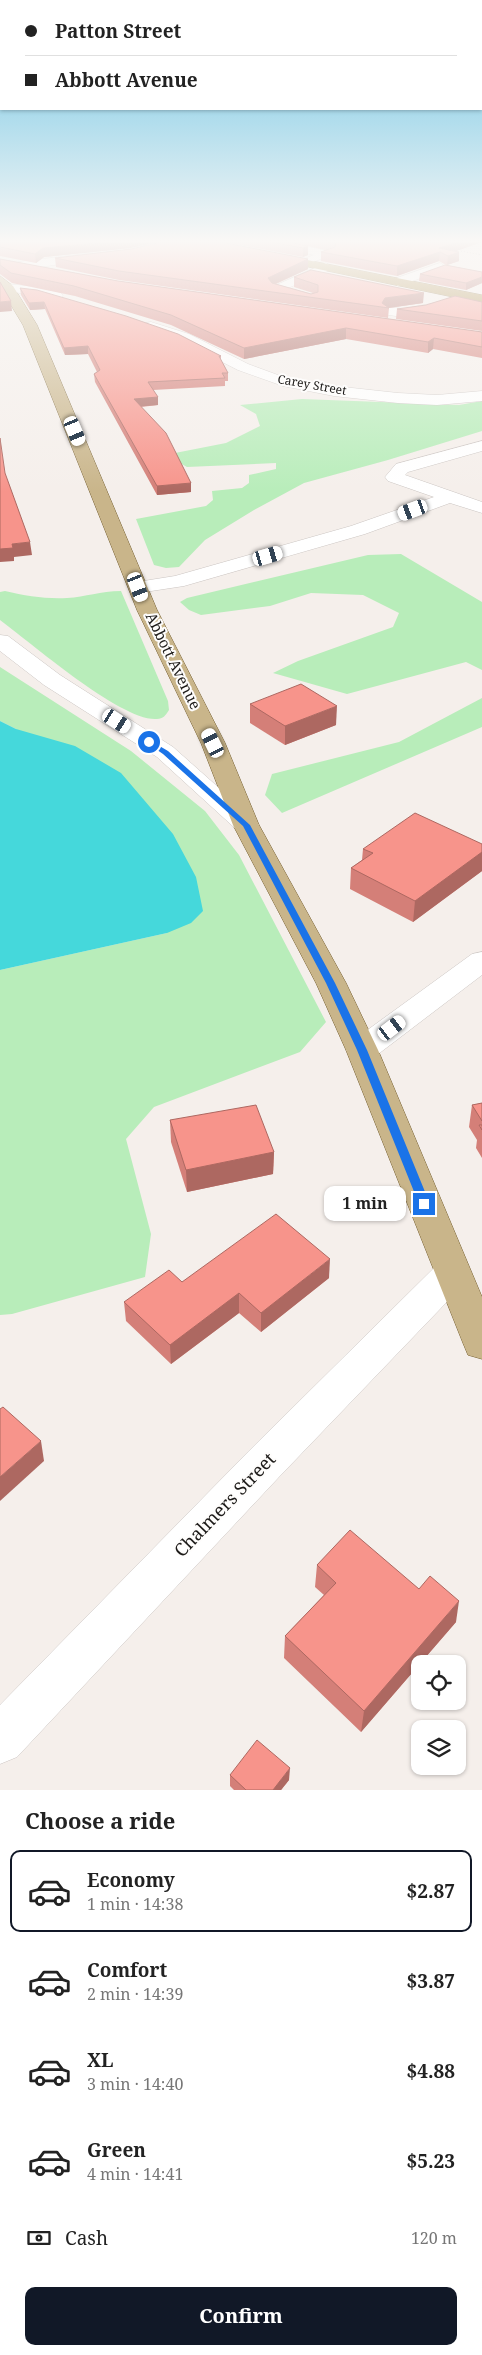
<!DOCTYPE html>
<html lang="en">
<head>
<meta charset="utf-8">
<style>
	body { margin:0; font-family:"Noto Serif",serif; background:#f6f6f6; color:#222; height:100vh; display:flex; flex-direction:column; font-size:19px; white-space:nowrap }
	* { box-sizing:border-box; margin:0 }
	p { font-size:16px; color:#767676 }
	.icon { flex:none; width:28px; height:28px; fill:none; stroke:currentColor; stroke-width:2; stroke-linecap:round; stroke-linejoin:round }
	.map { position:relative; height:1790px; overflow:hidden }
	.details { display:flex; flex-direction:column; background:#fff; flex:1 }
	.details>* { flex:none }
	.hud { position:absolute; left:0px; top:0px; width:482px; height:110px; box-shadow:0 1px 4px #0004; display:grid; align-content:center; height:110px; padding:0 25px; background:#fff }
	.controls { position:absolute; left:411px; top:1655px; display:grid; gap:10px }
	.controls a { display:grid; place-items:center; width:55px; height:55px; border-radius:10px; background:#fff; box-shadow:0 1px 4px #0004; font-size:25px }
	.end { position:absolute; width:22px; height:22px; margin:-11px; border:6px solid #1a73e8; background:#fff; box-shadow:0 0 0 2px #fff }
	.from { border-radius:50% }
	.bubble { position:absolute; height:35px; border-radius:10px; background:#fff; box-shadow:0 1px 4px #0004; font-size:16px; font-weight:700; line-height:35px; text-align:center }
	.car { position:absolute; width:15px; height:30px; margin:-15px -8px; border-radius:6px; box-shadow:0 0 4px 1px #0007; background:linear-gradient(#fff 24%,#345 0 40%,#fff 0 76%,#345 0 86%,#fff 0) }
	.hud b { display:flex; align-items:center; gap:18px; height:48px; font-size:19px }
	.hud b+b { border-top:1px solid #e0e0e0 }
	.hud i { width:12px; height:12px; background:#222 }
	ul { padding:0; list-style:none }
	li { display:flex; align-items:center; gap:15px; height:82px; margin:0 10px 8px; padding:0 15px; border:2px solid transparent; border-radius:10px }
	li div { flex:1 }
	li b { display:block; font-size:19px }
	li em { font-style:normal; font-weight:700 }
	li.active { border-color:#111827 }
	li>.icon { width:45px; height:45px; stroke-width:1.5 }
	h2 { padding:0 25px; font-size:22px; line-height:60px }
	.pay { display:flex; align-items:center; gap:12px; height:55px; padding:0 25px; font-size:19px }
	.pay p { margin-inline-start:auto }
	.action { display:flex; gap:10px; margin-top:auto; padding:10px 25px }
	.action a { flex:1; height:58px; border-radius:10px; background:#111827; color:#fff; font-size:20px; font-weight:700; line-height:58px; text-align:center }
	.map>svg:first-child { display:block }
</style>
</head>
<body>
<div class="map">
<svg width="482" height="1790" viewBox="0 0 482 1790">
	<rect width="100%" height="100%" fill="#f5efeb"/>
	<g fill="#b8edba">
		<path d="M302,399L459,405L482,401V431L388,460L304,483L254,510L205,540L179,567L166,568L154,565L136,519L206,506L213,500L212,491L242,488L249,483V475L276,469V463L187,467L178,462L175,453L226,443L260,426L256,414L240,405Z"/>
		<path d="M401,554L482,602V670L466,662L347,694L273,673L298,661L393,627L399,613L363,595L311,593L270,606L201,615L189,610L180,602L187,598L368,555Z"/>
		<path d="M5,591C26,596 45,599 67,598C86,597 100,591 121,591L168,701L169,710C166,715 163,719 157,719C122,722 30,642 0,620V592Z"/>
		<path d="M0,667L131,751L205,811L239,855L326,1022L300,1052L154,1107L126,1139L151,1234L145,1277L12,1314L0,1315V970L167,933L16,729L0,721Z"/>
		<path d="M482,698V727L282,813L265,795L272,774L399,742Z"/>
	</g>
	<path fill="#45d8db" d="M0,721L16,729L75,746L121,773L173,834L196,877L203,911L191,923L167,933L0,970Z"/>
	<g fill="none" stroke-linecap="round" stroke-linejoin="round">
		<defs>
			<g id="minor">
				<path d="M265,242H286L332,252L334,254L305,265L299,261L314,255L267,244Z"/>
				<path d="M93,253L99,257L97,259L18,270L12,266L18,262Z"/>
				<path d="M326,263L332,267L330,270L288,288L311,294L312,297L311,300L306,301L272,291L270,288Z"/>
				<path d="M440,263L446,267L444,270L398,286L392,282L394,279Z"/>
				<path d="M7,284L39,287L61,293L63,296L57,300L38,295L3,291L1,288Z"/>
				<path d="M351,302L403,309L434,303L440,307L439,310L403,317L346,309L345,306Z"/>
				<path d="M151,322L189,334L248,364L286,378L334,386L398,393L437,395L482,391V401L437,405L398,403L334,396L283,386L238,370L179,340L146,329L144,326L146,323Z"/>
				<path d="M482,441V451L408,472L405,475L482,502V513L450,503L365,534L184,586L138,593L131,591L128,587L131,583L175,576L351,526L434,497L388,481L385,477L396,464Z"/>
				<path d="M0,635L8,636L60,675L173,747L255,820L259,825L255,830L246,833L237,830L157,757L44,685L0,651Z"/>
				<path d="M482,952V975L373,1058L362,1061L351,1058L346,1050L351,1042L472,954Z"/>
				<path d="M452,1258L465,1263L470,1273L465,1283L279,1477L17,1757L0,1764V1705L249,1451L439,1263Z"/>
			</g>
			<path id="major" d="M0,276L13,286L37,325L157,610L225,743L259,825L346,983L378,1050L482,1297V1359L468,1355L463,1343L346,1050L316,983L233,825L201,743L137,610L23,325L0,287Z"/>
			<path id="highway" d="M196,242H217L482,295V303L202,245Z"/>
		</defs>
		<use href="#minor" stroke="#cbc5c2" stroke-width="1"/>
		<use href="#major" stroke="#755f30" stroke-width="1"/>
		<use href="#highway" stroke="#755f30" stroke-width="1"/>
		<path stroke="#999592" stroke-width="1" stroke-dasharray="1 2" stroke-linecap="butt" d="M461,251L482,255"/>
		<use href="#minor" fill="#fff" fill-rule="evenodd"/>
		<use href="#major" fill="#c9b58a" fill-rule="evenodd"/>
		<use href="#highway" fill="#a5843c" fill-rule="evenodd"/>
	</g>
	<g fill="#d47f78">
		<path d="M0,242L131,248L44,257L36,263L0,256Z"/>
		<path d="M225,242H288L308,246V255L303,257Z"/>
		<path d="M292,242H482L456,251L459,261L447,265L482,272V283L466,290L419,281L420,274L446,265L439,261L397,276L321,261V252L325,250Z"/>
		<path d="M131,249L308,259V269L276,284L311,294L313,293L294,287V277L423,303L389,308L388,318L119,280L56,267L55,258Z"/>
		<path d="M0,259L118,281L482,332V358L433,349L428,353L346,339L244,359L171,325L75,296L12,283L0,274Z"/>
		<path d="M20,288L221,356V360L228,373V381H225V386L153,390L158,397V405L141,407L191,483V492L157,495L95,382L94,374L97,372L88,354L65,355L45,309L30,310L21,295Z"/>
		<path d="M482,302V331L396,319L397,309Z"/>
		<path d="M250,704L336,725L285,745L250,723Z"/>
		<path d="M482,844V871L413,922L350,889L351,868L362,860L363,849Z"/>
		<path d="M482,1103V1158L476,1148L477,1140L469,1127L472,1105Z"/>
		<path d="M170,1120L274,1152L273,1174L187,1192L171,1142Z"/>
		<path d="M329,1278L261,1332L239,1313L171,1364L126,1321L124,1302L182,1282Z"/>
		<path d="M317,1565L419,1589L456,1622L361,1732L284,1658L285,1636L324,1595L315,1587Z"/>
		<path d="M230,1775L289,1780L281,1790H234L230,1786Z"/>
	</g>
	<g fill="#ad6861">
		<path d="M105,242H159L131,248L44,257L36,263L35,254L43,248Z"/>
		<path d="M457,242H482L445,255L440,252L439,261L397,276V266L439,248Z"/>
		<path d="M308,246V255L303,257V248Z"/>
		<path d="M459,252V261L447,265L448,256Z"/>
		<path d="M308,259V269L268,287V278Z"/>
		<path d="M482,277V283L466,290V283Z"/>
		<path d="M424,293L423,303L388,308L382,303L385,298Z"/>
		<path d="M11,301L12,311L0,312V302Z"/>
		<path d="M44,302L45,309L30,310L29,303Z"/>
		<path d="M346,328V339L244,359V348Z"/>
		<path d="M434,338L433,349L428,353V342Z"/>
		<path d="M88,346V354L65,355L64,348Z"/>
		<path d="M158,397V405L134,407V399Z"/>
		<path d="M191,483V492L157,495V486Z"/>
		<path d="M30,542L32,555L14,557V561L0,562V549L12,544Z"/>
		<path d="M337,706L336,725L285,745V726Z"/>
		<path d="M482,852V871L413,922L415,901Z"/>
		<path d="M274,1152L273,1174L187,1192L186,1170Z"/>
		<path d="M330,1259L329,1278L261,1332V1313Z"/>
		<path d="M239,1293V1313L171,1364L170,1345Z"/>
		<path d="M41,1441L44,1461L0,1501V1477Z"/>
		<path d="M459,1601L456,1622L361,1732L364,1711Z"/>
		<path d="M290,1768L289,1780L281,1790H273Z"/>
	</g>
	<g fill="#f7948b" stroke="#ad6861">
		<path d="M0,242H105L43,248L35,254L0,247Z"/>
		<path d="M162,242H221L308,259L268,278L272,283L311,294L318,292V285L294,277L311,270L424,293L385,298L382,303L389,308L119,271L55,258L131,249Z"/>
		<path d="M271,242H288L308,246L303,248Z"/>
		<path d="M328,242H457L439,248L459,252L448,256L440,252L397,266L321,252L335,247L336,243Z"/>
		<path d="M0,259L118,281L482,332V347L434,338L428,342L346,328L244,348L171,315L74,286L11,273L0,265Z"/>
		<path d="M445,265L482,272V277L466,283L420,274Z"/>
		<path d="M0,282L11,301L0,302Z"/>
		<path d="M20,288L37,290L126,316L178,334L221,356H219L228,373H222L225,378L148,382L158,397L134,399L166,433L191,483L157,486L94,374L100,370L88,346L64,348L44,302L29,303Z"/>
		<path d="M455,296L482,302V321L397,309L426,305Z"/>
		<path d="M0,438L5,473L30,542L12,544L13,548L0,549Z"/>
		<path d="M301,684L337,706L285,726L250,704Z"/>
		<path d="M415,813L482,844V852L415,901L351,868L373,853L363,849Z"/>
		<path d="M482,1103V1121L472,1105Z"/>
		<path d="M256,1105L274,1152L186,1170L170,1120Z"/>
		<path d="M479,1125H482V1130Z"/>
		<path d="M276,1214L330,1259L261,1313L239,1293L170,1345L124,1302L169,1270L182,1282Z"/>
		<path d="M3,1407L41,1441L0,1477V1409Z"/>
		<path d="M350,1530L419,1589L430,1576L459,1601L364,1711L285,1636L336,1583L317,1565Z"/>
		<path d="M257,1740L290,1768L273,1790H246L230,1775Z"/>
	</g>
	<linearGradient id="sky" x2="0" y2="1"><stop stop-color="#67c2e3"/><stop offset="0.49" stop-color="#faf8f6"/><stop offset="1" stop-color="#faf8f6" stop-opacity="0"/></linearGradient>
	<rect width="482" height="492" fill="url(#sky)"/>
	<path fill="#1a73e8" d="M147,741H151L168,751L250,825L335,983L367,1050L430,1204L428,1207H421L419,1204L357,1050L326,983L243,826L163,754L147,743Z"/>
	<g text-anchor="middle" stroke-width="4" stroke-linejoin="round" paint-order="stroke">
		<g font-size="12" fill="#1d1b19" stroke="#fefdfc">
			<text transform="translate(312 385) rotate(10)" y="4">Carey Street</text>
		</g>
		<g font-size="15" fill="#1d1b19" stroke="#fefdfc">
			<text transform="translate(173 661) rotate(64)" y="5">Abbott Avenue</text>
		</g>
		<g font-size="18" fill="#1d1b19" stroke="#fefdfc">
			<text transform="translate(225 1505) rotate(-46)" y="6">Chalmers Street</text>
		</g>
	</g>
</svg>
<div class="controls">
<a><svg class="icon" aria-label="locate" viewBox="0 0 24 24"><circle cx="12" cy="12" r="6"/><path d="M12 2v4M12 18v4M2 12h4M18 12h4"/></svg></a>
<a><svg class="icon" aria-label="layers" viewBox="0 0 24 24"><path d="M12 4l9 5-9 5-9-5zM3 14l9 5 9-5"/></svg></a>
</div>
<i class="end from" style="left:149px;top:742px"></i>
<i class="end" style="left:424px;top:1204px"></i>
<div class="bubble" style="left:324px;top:1186px;width:82px">1 min</div>
<i class="car" style="left:75px;top:431px;rotate:157deg"></i>
<i class="car" style="left:413px;top:510px;rotate:250deg"></i>
<i class="car" style="left:268px;top:556px;rotate:74deg"></i>
<i class="car" style="left:138px;top:587px;rotate:159deg"></i>
<i class="car" style="left:117px;top:721px;rotate:123deg"></i>
<i class="car" style="left:213px;top:743px;rotate:334deg"></i>
<i class="car" style="left:392px;top:1028px;rotate:53deg"></i>
<div class="hud">
<b><i class="from"></i>Patton Street</b>
<b><i></i>Abbott Avenue</b>
</div>
</div>
<section class="details">
<h2>Choose a ride</h2>
<ul>
<li class="active"><svg class="icon" aria-label="car" viewBox="0 0 24 24"><path d="M5 17H2v-5l4-1 3-4h7l3 4 3 1v5h-3M9 17h6M6 11h13"/><circle cx="7" cy="17" r="2"/><circle cx="17" cy="17" r="2"/></svg><div><b>Economy</b><p>1 min · 14:38</p></div><em>$2.87</em></li>
<li><svg class="icon" aria-label="car" viewBox="0 0 24 24"><path d="M5 17H2v-5l4-1 3-4h7l3 4 3 1v5h-3M9 17h6M6 11h13"/><circle cx="7" cy="17" r="2"/><circle cx="17" cy="17" r="2"/></svg><div><b>Comfort</b><p>2 min · 14:39</p></div><em>$3.87</em></li>
<li><svg class="icon" aria-label="car" viewBox="0 0 24 24"><path d="M5 17H2v-5l4-1 3-4h7l3 4 3 1v5h-3M9 17h6M6 11h13"/><circle cx="7" cy="17" r="2"/><circle cx="17" cy="17" r="2"/></svg><div><b>XL</b><p>3 min · 14:40</p></div><em>$4.88</em></li>
<li><svg class="icon" aria-label="car" viewBox="0 0 24 24"><path d="M5 17H2v-5l4-1 3-4h7l3 4 3 1v5h-3M9 17h6M6 11h13"/><circle cx="7" cy="17" r="2"/><circle cx="17" cy="17" r="2"/></svg><div><b>Green</b><p>4 min · 14:41</p></div><em>$5.23</em></li>
</ul>
<div class="pay"><svg class="icon" aria-label="cash" viewBox="0 0 24 24"><path d="M3 7h18v10H3z"/><circle cx="12" cy="12" r="2"/></svg>Cash<p>120 m</p></div>
<div class="action"><a>Confirm</a></div>
</section>
</body>
</html>
